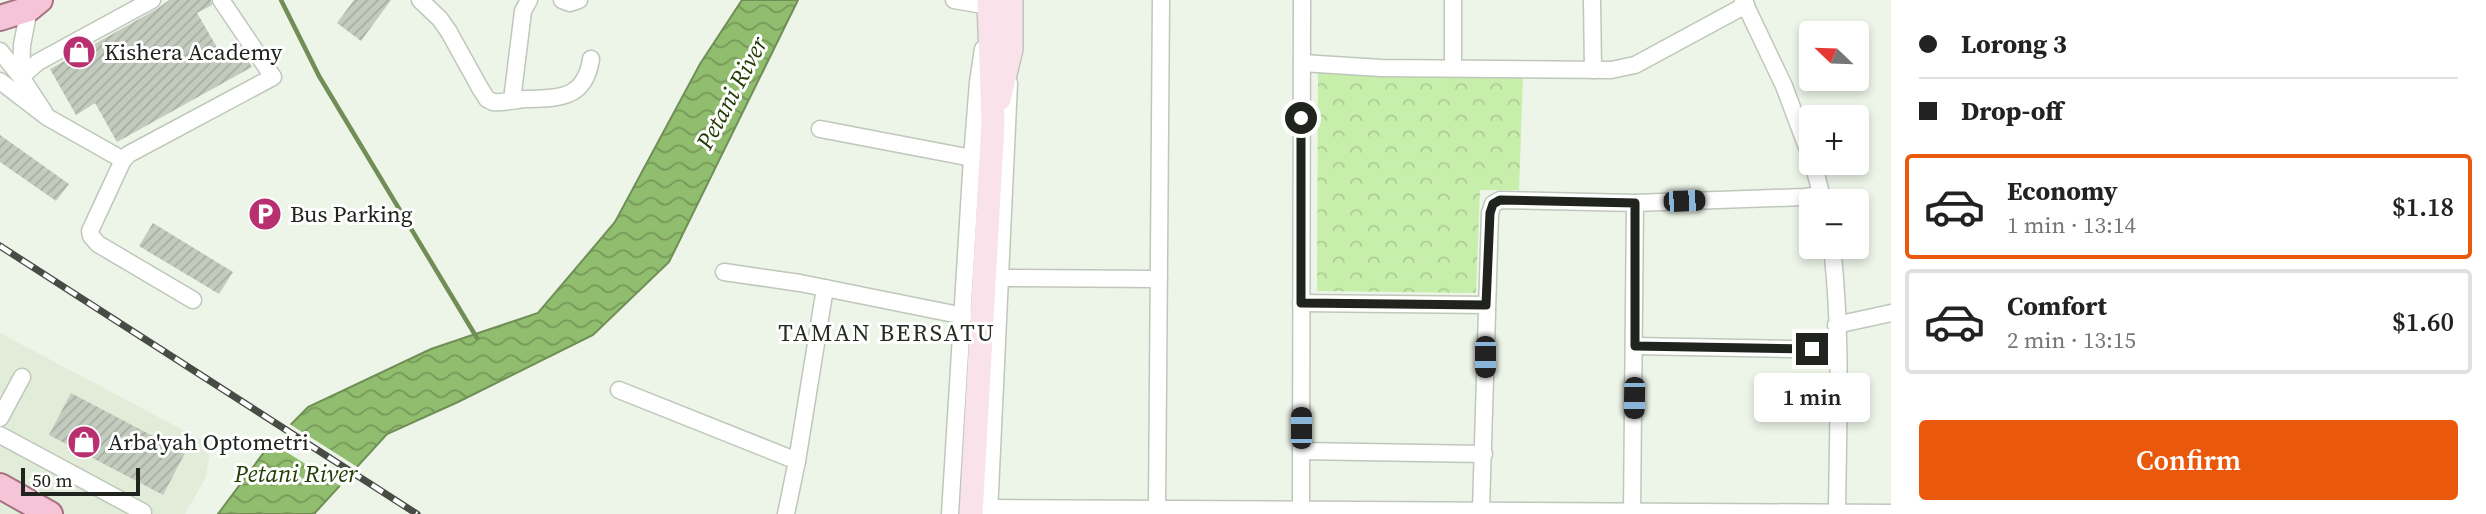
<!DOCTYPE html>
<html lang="en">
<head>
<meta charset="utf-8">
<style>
	body { margin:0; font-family:"Source Serif 4",serif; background:#f2f2f2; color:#222; height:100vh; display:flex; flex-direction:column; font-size:26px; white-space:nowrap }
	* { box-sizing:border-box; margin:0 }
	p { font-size:23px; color:#767676 }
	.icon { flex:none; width:38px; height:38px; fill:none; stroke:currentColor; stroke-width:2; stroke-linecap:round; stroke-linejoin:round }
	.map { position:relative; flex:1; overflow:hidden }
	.details { display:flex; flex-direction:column; background:#fff; width:595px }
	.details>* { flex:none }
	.top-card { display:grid; align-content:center; height:154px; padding:0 28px; background:#fff }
	.needle { width:46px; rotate:293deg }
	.fabs { position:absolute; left:1799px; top:21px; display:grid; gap:14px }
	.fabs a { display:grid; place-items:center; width:70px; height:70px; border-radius:7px; background:#fff; box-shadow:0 4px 10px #0003; font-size:35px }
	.scale { position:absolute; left:21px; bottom:18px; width:119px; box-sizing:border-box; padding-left:7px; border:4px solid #20231e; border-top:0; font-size:19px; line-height:24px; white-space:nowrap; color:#20231e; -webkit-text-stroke:5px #fff; paint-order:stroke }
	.end { position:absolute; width:32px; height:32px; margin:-16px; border:9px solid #20231e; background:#fff; box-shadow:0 0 0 4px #fff }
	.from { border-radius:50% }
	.bubble { position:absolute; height:49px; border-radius:7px; background:#fff; box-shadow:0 4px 10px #0003; font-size:23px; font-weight:600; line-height:49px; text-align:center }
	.car { position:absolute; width:21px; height:42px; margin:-21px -10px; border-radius:9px; box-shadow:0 0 5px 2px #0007; background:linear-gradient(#222 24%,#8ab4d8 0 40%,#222 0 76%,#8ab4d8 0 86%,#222 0) }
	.top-card b { display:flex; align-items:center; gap:24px; height:66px; font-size:26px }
	.top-card b+b { border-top:2px solid #e0e0e0 }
	.top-card i { width:18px; height:18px; background:#222 }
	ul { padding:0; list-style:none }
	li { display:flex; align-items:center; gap:21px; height:105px; margin:0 14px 10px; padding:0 14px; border:4px solid #e0e0e0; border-radius:7px }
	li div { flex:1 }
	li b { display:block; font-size:26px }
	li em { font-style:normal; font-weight:600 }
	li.active { border-color:#ea580c }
	li>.icon { width:63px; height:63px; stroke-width:1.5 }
	.button { display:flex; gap:14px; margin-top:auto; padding:14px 28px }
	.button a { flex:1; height:80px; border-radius:7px; background:#ea580c; color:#fff; font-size:28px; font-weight:600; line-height:80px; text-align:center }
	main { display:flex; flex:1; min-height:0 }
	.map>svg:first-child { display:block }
</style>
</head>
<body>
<main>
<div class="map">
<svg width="1891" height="514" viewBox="0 0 1891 514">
	<defs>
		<pattern id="park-crowns" width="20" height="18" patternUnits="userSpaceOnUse" patternTransform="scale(1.75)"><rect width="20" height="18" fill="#c7efab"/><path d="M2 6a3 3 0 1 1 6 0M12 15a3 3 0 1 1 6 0" fill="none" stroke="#abcd93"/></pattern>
		<pattern id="water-waves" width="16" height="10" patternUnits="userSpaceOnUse" patternTransform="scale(1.75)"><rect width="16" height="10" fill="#91bd6e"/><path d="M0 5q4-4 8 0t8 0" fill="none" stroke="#76995a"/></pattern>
		<pattern id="building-hatch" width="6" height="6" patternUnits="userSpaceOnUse" patternTransform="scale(1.75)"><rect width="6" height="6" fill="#c3cabe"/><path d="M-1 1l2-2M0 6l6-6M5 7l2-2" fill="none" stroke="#a7ada3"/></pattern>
	</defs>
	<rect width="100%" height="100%" fill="#edf4e8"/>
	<path fill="#e1edd9" d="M0,333L200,439L210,452L206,477L185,514H0Z"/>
	<path fill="url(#park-crowns)" d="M1318,71L1523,75L1519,190H1480L1476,293L1317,291Z"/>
	<path fill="url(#water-waves)" stroke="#6f8f56" stroke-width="2" d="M742,0H798L669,262L593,335L458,402L387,434L314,514H218L265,451L308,407L431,349L538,313L615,222L700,64Z"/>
	<path fill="#edf4e8" d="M288,423L359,468L342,487L269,441Z"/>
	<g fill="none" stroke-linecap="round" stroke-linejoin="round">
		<path stroke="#6f8f56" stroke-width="4.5" d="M281,0L319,76L477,338"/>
	</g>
	<g fill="url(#building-hatch)">
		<path d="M169,0H211L212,5L197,13L222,56L239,46L252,67L117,142L95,103L76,115L50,69L157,9Z"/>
		<path d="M354,0H391L361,41L337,23Z"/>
		<path d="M0,135L69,184L56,201L0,162Z"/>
		<path d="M153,223L233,272L219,294L139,246Z"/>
		<path d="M71,393L185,453L163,495L49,435Z"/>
	</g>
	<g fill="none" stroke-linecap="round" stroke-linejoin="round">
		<defs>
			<g id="street">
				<path d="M420,0L440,19L449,32L480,88L487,99L493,102C504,103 514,100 525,99C560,98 585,99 591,59"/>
				<path d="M562,0L570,3L579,0"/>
				<path d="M954,0L989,6"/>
				<path d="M1592,0L1593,70"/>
				<path d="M1743,0L1784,86L1811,158"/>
				<path d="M0,51L21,77L44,112"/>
				<path d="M1302,63L1381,68L1611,70L1635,65L1746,5"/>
				<path d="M1453,67V0"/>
				<path d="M21,77L38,62L152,0"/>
				<path d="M21,77L22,45L29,9"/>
				<path d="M0,81L47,117L123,160"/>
				<path d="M512,100L523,11L529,0"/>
				<path d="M820,129L972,158"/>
				<path d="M1813,163L1823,201"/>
				<path d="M1832,247C1842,334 1838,424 1837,511"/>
				<path d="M724,272L800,283L964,316"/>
				<path d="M1001,278L1159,279"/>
				<path d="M193,300L98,244L91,236L90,231L123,160L129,154L273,77L221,0"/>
				<path d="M1301,303L1486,305"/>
				<path d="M1836,325L1891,313"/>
				<path d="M1635,346L1837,350"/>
				<path d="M619,390L797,461"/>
				<path d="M0,418L22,377"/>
				<path d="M0,435L143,512"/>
				<path d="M1301,451L1484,454"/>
				<path d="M990,508L1891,513"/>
				<path d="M1157,509L1161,0"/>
				<path d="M1301,509L1302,0"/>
				<path d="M1481,509L1490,213L1493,204L1500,200L1635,203L1804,197L1822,195"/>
				<path d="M786,514L797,461L825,288"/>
				<path d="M950,514L972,158L978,82L983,49"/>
				<path d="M989,514L1009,83"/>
				<path d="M1632,514L1635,203"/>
			</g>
			<g id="secondary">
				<path d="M999,99L1011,49V0"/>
				<path d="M971,514L993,123L989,0"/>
			</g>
			<g id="primary">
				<path d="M0,18L29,9L40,0"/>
				<path d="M0,486L50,514"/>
			</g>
		</defs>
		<use href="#street" stroke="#bfc7bb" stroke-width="19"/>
		<use href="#secondary" stroke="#bfc7bb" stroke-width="26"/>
		<use href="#primary" stroke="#a67283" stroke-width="28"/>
		<use href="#street" stroke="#fff" stroke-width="16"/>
		<use href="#secondary" stroke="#fae2ea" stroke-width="23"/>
		<use href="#primary" stroke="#f5c4d6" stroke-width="24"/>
		<defs>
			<path id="rail" d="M0,246L417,514"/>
		</defs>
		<use href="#rail" stroke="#484c45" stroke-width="7"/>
		<use href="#rail" stroke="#fff" stroke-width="4.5" stroke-dasharray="13" stroke-linecap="butt"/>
	</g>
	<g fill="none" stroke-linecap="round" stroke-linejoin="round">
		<path stroke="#20231e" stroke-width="9" d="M1301,118V303L1486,305L1490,213L1493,204L1500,200L1635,203V346L1812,349"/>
	</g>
	<defs>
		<symbol id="shop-disc" viewBox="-11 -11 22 22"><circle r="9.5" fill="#b83070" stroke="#fff"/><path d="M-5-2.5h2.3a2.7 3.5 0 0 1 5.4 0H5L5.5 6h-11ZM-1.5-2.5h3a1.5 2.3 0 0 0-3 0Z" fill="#fff"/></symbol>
		<symbol id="parking-disc" viewBox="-11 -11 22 22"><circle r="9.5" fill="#b83070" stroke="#fff"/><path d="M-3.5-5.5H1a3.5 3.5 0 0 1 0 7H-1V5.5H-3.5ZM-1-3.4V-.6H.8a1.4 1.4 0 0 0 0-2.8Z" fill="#fff"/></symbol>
	</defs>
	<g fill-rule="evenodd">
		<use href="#shop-disc" x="60" y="33" width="38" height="38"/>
		<use href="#parking-disc" x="246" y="195" width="38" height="38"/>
		<use href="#shop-disc" x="65" y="423" width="38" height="38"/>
	</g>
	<g text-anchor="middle" stroke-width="6" stroke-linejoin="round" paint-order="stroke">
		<g font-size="23" fill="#20231e" stroke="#fff" text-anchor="start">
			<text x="104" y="60">Kishera Academy</text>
			<text x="290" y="222">Bus Parking</text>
			<text x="108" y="450">Arba'yah Optometri</text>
		</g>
		<g font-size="24" font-style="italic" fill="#223d03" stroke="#fff">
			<text transform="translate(732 93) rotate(-62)" y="8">Petani River</text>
			<text x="296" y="482">Petani River</text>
		</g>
		<g font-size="24" letter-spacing="2" fill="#272c23" stroke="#fff">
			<text x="887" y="341">TAMAN BERSATU</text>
		</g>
	</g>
</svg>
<div class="fabs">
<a><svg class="needle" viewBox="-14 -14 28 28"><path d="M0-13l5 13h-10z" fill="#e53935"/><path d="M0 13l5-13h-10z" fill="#767676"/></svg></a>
<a>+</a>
<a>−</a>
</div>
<div class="scale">50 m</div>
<i class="end from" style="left:1301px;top:118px"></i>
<i class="end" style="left:1812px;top:349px"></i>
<div class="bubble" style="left:1754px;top:373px;width:116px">1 min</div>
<i class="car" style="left:1684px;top:201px;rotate:88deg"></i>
<i class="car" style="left:1485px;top:357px;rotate:180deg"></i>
<i class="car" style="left:1634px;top:398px;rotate:181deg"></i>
<i class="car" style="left:1301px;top:428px;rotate:0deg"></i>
</div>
<section class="details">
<div class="top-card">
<b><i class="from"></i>Lorong 3</b>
<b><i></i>Drop-off</b>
</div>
<ul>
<li class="active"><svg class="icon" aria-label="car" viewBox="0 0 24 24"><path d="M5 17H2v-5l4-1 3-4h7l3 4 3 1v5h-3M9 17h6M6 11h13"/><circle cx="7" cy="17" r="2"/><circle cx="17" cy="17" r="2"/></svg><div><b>Economy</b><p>1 min · 13:14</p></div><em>$1.18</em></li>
<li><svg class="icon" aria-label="car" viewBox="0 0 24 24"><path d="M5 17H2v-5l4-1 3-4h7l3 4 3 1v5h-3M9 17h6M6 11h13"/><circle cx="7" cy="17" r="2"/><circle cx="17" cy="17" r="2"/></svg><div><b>Comfort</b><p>2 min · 13:15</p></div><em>$1.60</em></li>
</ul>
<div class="button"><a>Confirm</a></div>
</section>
</main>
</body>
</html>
